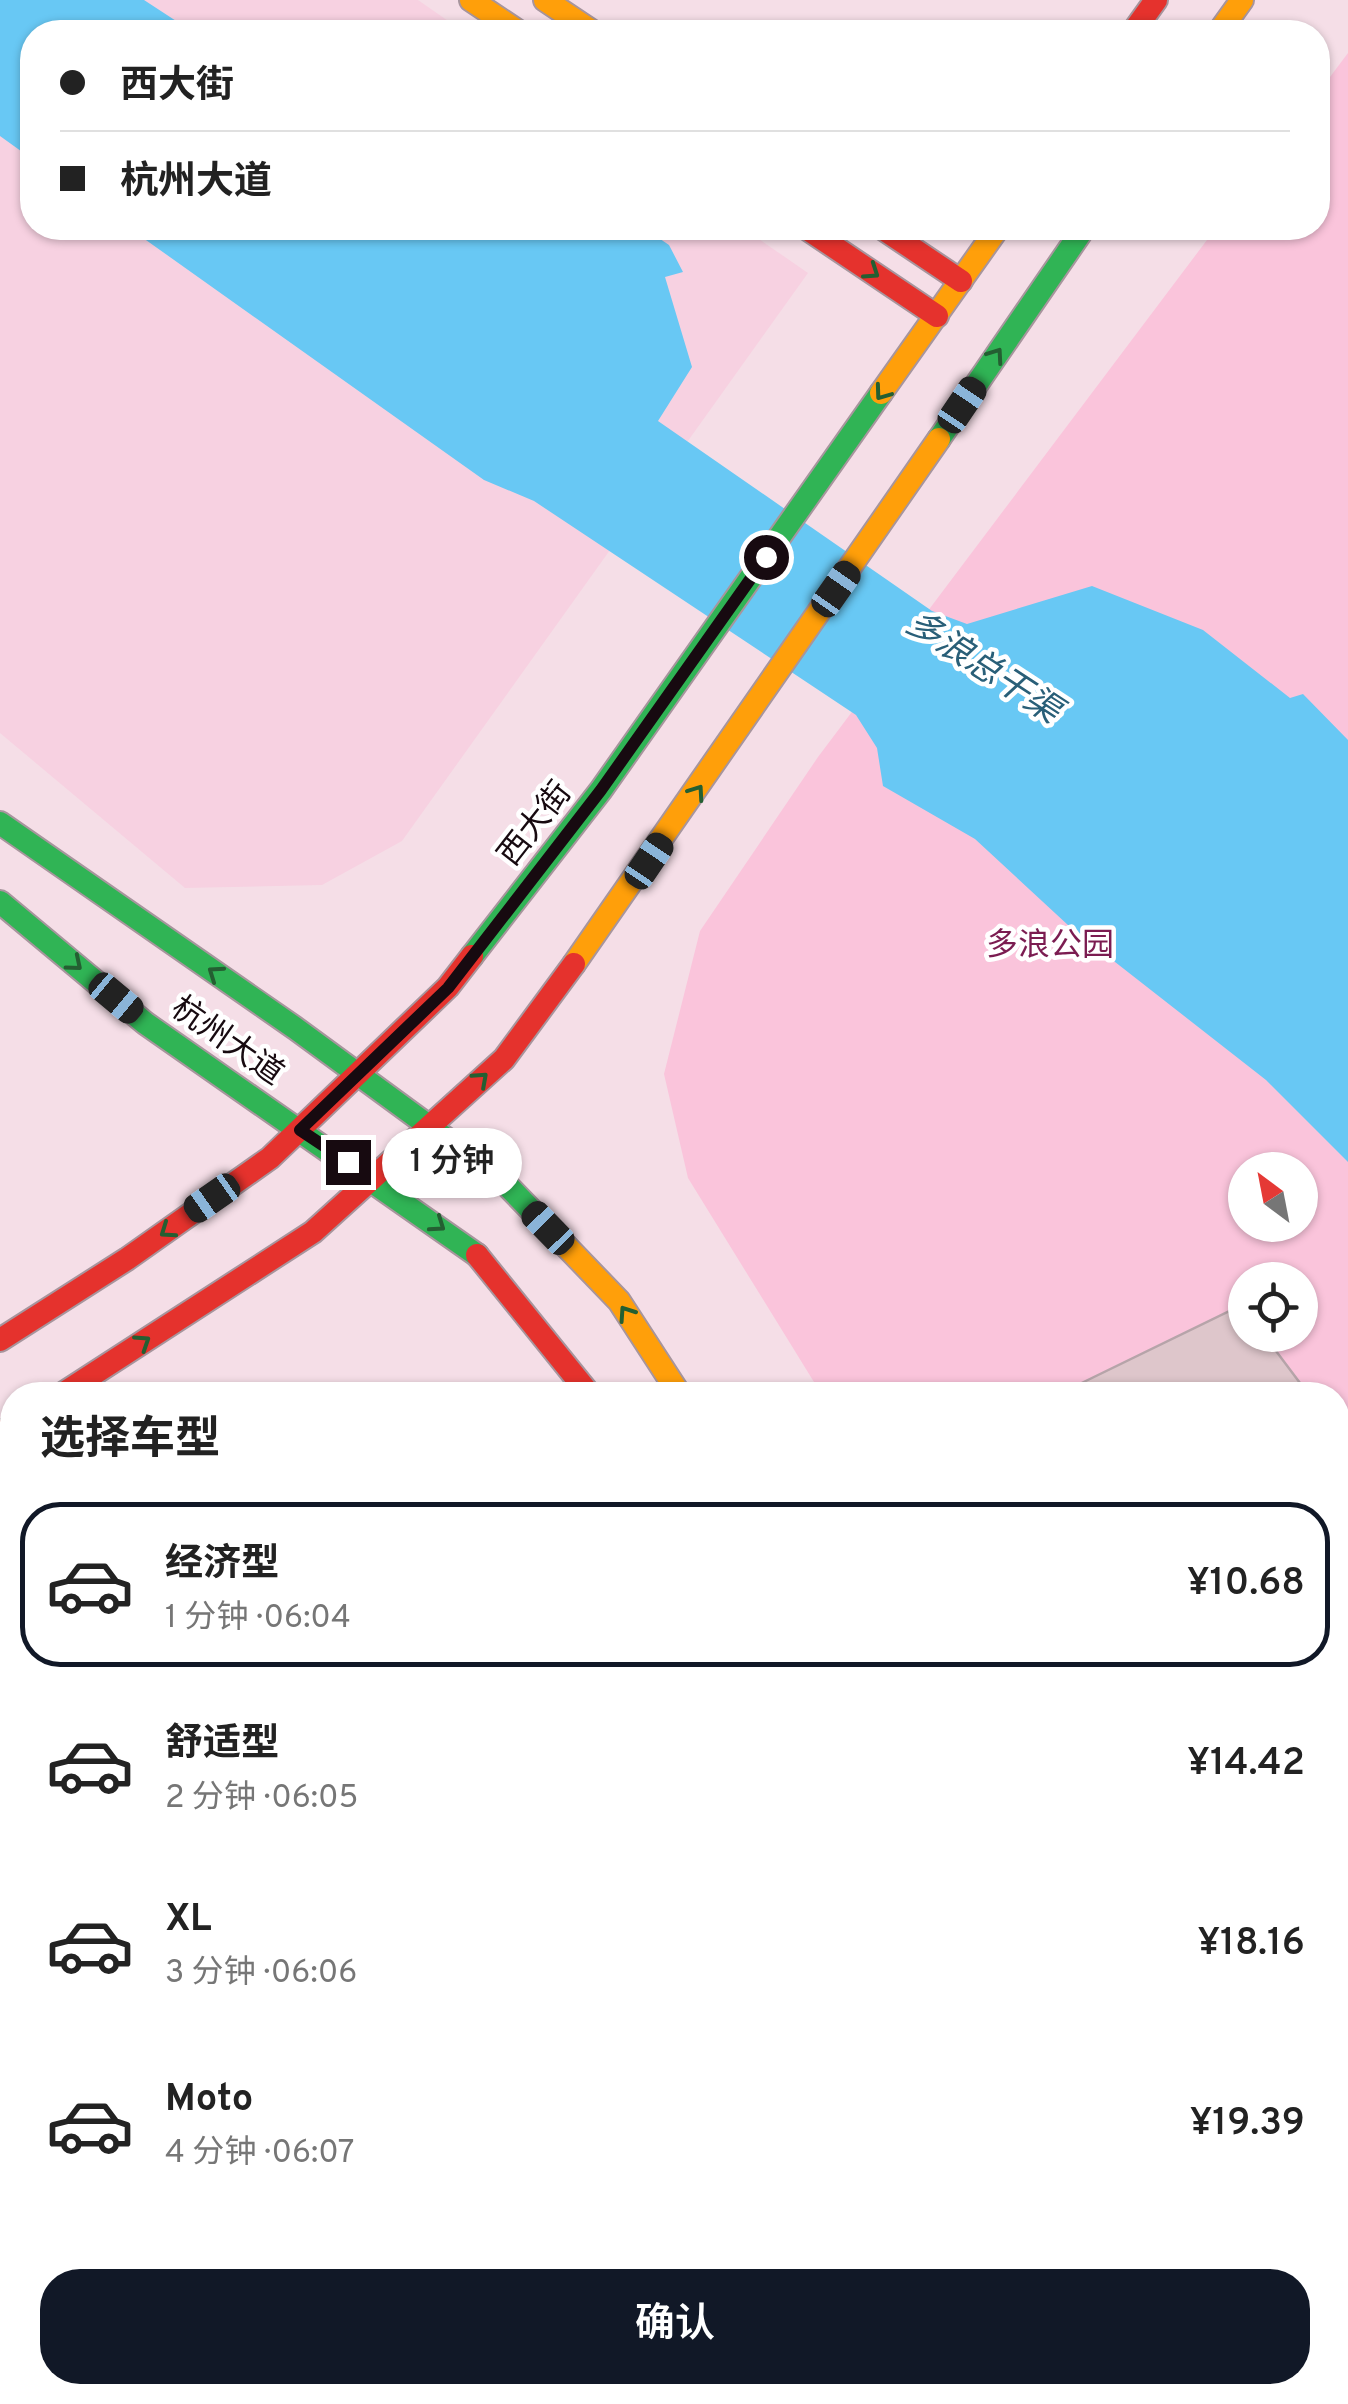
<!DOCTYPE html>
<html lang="zh">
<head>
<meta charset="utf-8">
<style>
	body { margin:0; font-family:Overpass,"Noto Sans SC",sans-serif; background:#f2f2f2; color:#222; height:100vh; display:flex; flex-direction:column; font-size:38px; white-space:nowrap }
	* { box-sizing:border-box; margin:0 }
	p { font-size:32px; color:#767676 }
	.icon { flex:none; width:55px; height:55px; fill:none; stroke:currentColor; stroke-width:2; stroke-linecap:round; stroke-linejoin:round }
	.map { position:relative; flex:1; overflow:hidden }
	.sheet { position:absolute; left:0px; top:1382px; width:1350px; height:1022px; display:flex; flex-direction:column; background:#fff; border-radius:40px 40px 0 0; box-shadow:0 2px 8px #0004 }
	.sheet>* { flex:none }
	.guide { position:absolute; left:20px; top:20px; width:1310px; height:220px; border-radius:40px; box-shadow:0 2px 8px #0004; display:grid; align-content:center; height:220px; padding:0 40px; background:#fff }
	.needle { width:65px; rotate:328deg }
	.fabs { position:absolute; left:1228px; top:1152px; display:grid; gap:20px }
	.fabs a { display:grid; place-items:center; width:90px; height:90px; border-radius:50%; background:#fff; box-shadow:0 2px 8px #0004; font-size:50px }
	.end { position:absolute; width:45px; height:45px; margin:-22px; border:12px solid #170a10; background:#fff; box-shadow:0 0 0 5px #fff }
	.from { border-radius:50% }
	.bubble { position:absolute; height:70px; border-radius:35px; background:#fff; box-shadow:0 2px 8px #0004; font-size:32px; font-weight:600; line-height:70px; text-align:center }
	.car { position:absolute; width:30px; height:60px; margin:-30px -15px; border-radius:12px; box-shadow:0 0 8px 2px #0007; background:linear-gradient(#222 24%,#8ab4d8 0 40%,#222 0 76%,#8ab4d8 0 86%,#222 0) }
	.guide b { display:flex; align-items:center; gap:35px; height:95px; font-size:38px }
	.guide b+b { border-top:2px solid #e0e0e0 }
	.guide i { width:25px; height:25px; background:#222 }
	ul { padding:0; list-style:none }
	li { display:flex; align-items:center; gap:30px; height:165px; margin:0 20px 15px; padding:0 20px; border:5px solid transparent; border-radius:40px }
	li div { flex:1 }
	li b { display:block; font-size:38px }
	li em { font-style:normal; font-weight:600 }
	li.current { border-color:#111827 }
	li>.icon { width:90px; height:90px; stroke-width:1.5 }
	h2 { padding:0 40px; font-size:45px; line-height:120px }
	.primary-button { display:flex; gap:20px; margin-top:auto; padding:20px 40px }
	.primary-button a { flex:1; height:115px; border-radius:40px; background:#111827; color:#fff; font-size:40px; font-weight:600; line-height:115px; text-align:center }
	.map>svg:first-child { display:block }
</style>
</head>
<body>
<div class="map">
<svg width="1348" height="2404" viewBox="0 0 1348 2404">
	<rect width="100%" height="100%" fill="#f5dee7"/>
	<path fill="#f7d1e1" d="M0,0H418L464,32H32V228H743L808,273L402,841L322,885L185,888L0,733Z"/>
	<g fill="#fac4db" fill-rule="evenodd">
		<path d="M1348,53V2245L1338,2228V1395H822L688,1178L664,1074L700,931L818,757L1216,228H1318V93ZM1245,1170H1300V1225H1245ZM1245,1280H1300V1335H1245Z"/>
		<path d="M58,2393H208L216,2404H67Z"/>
	</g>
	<g fill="#68c8f4">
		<path d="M0,0H144L193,32H32V159L0,136Z"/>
		<path d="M129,228H644L669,245L683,272L665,277L692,367L658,421L932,611L967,624L1092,586L1203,630L1290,698L1303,694L1348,740V1162L1266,1080L1069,926L975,839L883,786L877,748L856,715L534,501L484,480Z"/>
	</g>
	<g fill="#dec6cb" stroke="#b6a4a9" stroke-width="2.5">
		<path d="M1242,1305L1245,1335H1264L1309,1395H1057Z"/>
		<path d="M1338,1433L1348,1447V1923L1338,1916Z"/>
	</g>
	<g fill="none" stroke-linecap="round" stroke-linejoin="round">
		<defs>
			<g id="fast">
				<path d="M939,439L1084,228"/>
				<path d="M0,823L295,1028L501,1179L566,1246"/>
				<path d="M0,902L145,1023L477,1255"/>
				<path d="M472,956L601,790L881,393"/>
			</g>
			<g id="slow">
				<path d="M471,0L519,32"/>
				<path d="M545,0L593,32"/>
				<path d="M1219,32L1242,0"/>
				<path d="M881,393L998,228"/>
				<path d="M574,964L939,439"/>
				<path d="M566,1246L619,1301L680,1395"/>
				<path d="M1234,2392L1241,2404"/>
			</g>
			<g id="jam">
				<path d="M1133,32L1156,0"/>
				<path d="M806,228L937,316"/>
				<path d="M882,228L961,281"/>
				<path d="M477,1255L590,1395"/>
				<path d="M0,1340L127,1259L270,1158L448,987L472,956"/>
				<path d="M61,1395L313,1232L504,1059L574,964"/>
				<path d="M0,1434L12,1426"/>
				<path d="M1328,2392L1335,2404"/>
				<path d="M885,2404L900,2392"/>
			</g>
		</defs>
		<use href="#fast" stroke="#a7959d" stroke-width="26"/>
		<use href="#slow" stroke="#a7959d" stroke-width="26"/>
		<use href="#jam" stroke="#a7959d" stroke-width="26"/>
		<use href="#fast" stroke="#30b455" stroke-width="22"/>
		<use href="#slow" stroke="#ff9f0a" stroke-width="22"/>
		<use href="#jam" stroke="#e5322d" stroke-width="22"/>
	</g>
	<defs><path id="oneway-chevron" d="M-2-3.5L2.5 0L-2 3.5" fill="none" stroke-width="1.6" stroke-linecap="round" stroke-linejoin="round" transform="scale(2.5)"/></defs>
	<g stroke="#245f32">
		<use href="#oneway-chevron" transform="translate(872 272) rotate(34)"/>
		<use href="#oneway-chevron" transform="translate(996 355) rotate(-55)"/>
		<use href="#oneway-chevron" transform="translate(882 393) rotate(126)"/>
		<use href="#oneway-chevron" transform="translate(697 792) rotate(-55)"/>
		<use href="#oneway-chevron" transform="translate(75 964) rotate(40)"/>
		<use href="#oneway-chevron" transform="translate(215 973) rotate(-145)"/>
		<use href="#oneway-chevron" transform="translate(481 1079) rotate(-42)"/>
		<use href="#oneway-chevron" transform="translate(438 1225) rotate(35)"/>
		<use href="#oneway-chevron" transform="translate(167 1231) rotate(145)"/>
		<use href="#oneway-chevron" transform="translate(626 1313) rotate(-124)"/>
		<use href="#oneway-chevron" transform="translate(143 1342) rotate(-33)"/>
	</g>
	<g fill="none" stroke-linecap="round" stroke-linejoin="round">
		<path stroke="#170a10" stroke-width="12" d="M348,1162L300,1130L448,988L601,790L766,557"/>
	</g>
	<g text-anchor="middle" stroke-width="9" stroke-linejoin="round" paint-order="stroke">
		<g font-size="32" fill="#170a10" stroke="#fff">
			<text transform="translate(534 823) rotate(-52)" y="11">西大街</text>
			<text transform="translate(228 1040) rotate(35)" y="11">杭州大道</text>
		</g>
		<g font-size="32" fill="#7b1c51" stroke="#fff">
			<text x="1050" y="955">多浪公园</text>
		</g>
		<g font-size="35" font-style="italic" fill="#295f78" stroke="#fff">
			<text transform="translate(984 666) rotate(33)" y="12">多浪总干渠</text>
		</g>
	</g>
</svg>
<div class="fabs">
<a><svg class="needle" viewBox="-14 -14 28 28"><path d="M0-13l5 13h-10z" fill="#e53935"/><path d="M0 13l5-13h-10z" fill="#767676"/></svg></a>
<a><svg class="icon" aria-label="locate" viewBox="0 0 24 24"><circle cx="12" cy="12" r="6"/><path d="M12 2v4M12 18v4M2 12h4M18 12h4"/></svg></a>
</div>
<i class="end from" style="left:766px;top:557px"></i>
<i class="end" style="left:348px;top:1162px"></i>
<div class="bubble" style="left:382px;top:1128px;width:140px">1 分钟</div>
<i class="car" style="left:962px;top:405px;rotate:34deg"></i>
<i class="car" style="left:836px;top:589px;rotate:35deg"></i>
<i class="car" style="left:649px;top:861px;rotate:34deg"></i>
<i class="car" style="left:116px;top:998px;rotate:130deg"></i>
<i class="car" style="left:212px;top:1198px;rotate:235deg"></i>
<i class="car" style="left:548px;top:1228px;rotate:316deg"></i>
<div class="guide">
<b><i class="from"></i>西大街</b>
<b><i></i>杭州大道</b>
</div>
<section class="sheet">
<h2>选择车型</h2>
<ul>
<li class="current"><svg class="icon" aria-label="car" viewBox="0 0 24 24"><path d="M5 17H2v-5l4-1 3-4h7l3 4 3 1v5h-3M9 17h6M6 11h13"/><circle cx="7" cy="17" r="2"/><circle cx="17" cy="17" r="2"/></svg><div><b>经济型</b><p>1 分钟 · 06:04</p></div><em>¥10.68</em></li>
<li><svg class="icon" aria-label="car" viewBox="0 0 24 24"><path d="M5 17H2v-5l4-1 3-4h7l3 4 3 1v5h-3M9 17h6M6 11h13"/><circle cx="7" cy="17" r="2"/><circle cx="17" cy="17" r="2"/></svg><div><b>舒适型</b><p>2 分钟 · 06:05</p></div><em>¥14.42</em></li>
<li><svg class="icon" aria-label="car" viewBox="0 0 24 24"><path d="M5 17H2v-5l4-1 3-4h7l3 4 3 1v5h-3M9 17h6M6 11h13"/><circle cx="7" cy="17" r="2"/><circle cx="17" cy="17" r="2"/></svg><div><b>XL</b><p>3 分钟 · 06:06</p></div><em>¥18.16</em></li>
<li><svg class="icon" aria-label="car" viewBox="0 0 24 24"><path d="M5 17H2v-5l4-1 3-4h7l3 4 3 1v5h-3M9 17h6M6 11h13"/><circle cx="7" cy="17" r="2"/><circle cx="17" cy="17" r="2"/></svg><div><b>Moto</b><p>4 分钟 · 06:07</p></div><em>¥19.39</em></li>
</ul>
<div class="primary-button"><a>确认</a></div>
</section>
</div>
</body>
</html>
